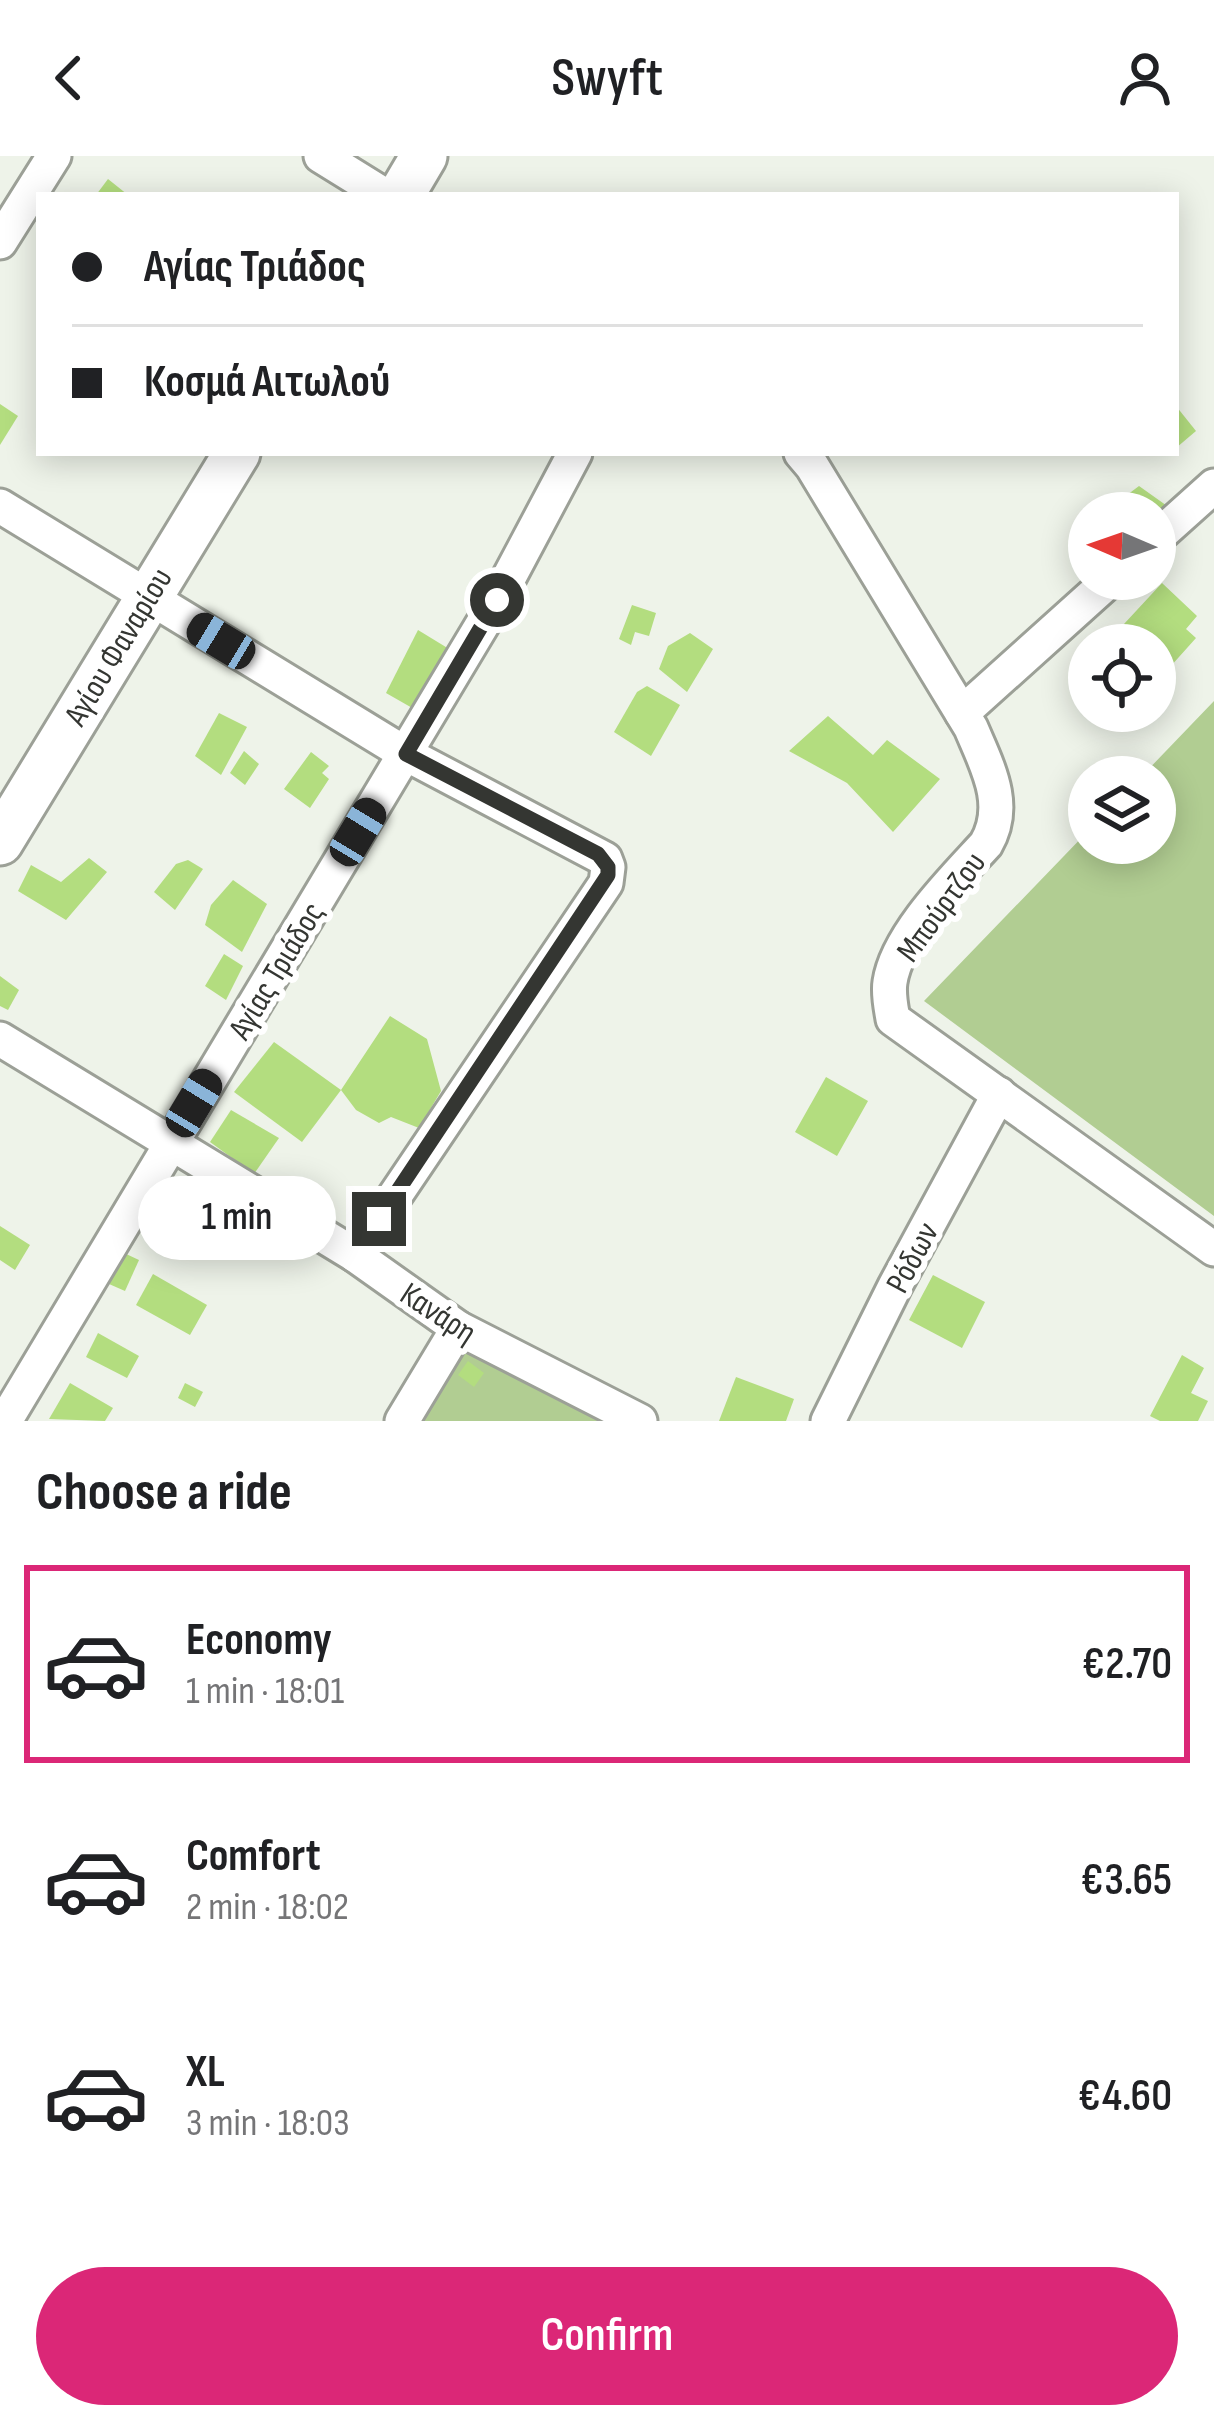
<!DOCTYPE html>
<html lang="en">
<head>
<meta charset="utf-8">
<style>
	body { margin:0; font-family:"Sofia Sans Condensed",sans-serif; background:#f6f6f6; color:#202124; height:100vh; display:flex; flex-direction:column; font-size:45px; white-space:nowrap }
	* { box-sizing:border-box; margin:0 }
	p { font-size:39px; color:#757577 }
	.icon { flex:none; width:66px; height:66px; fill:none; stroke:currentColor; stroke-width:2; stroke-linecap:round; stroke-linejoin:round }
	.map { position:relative; height:1265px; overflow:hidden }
	.drawer { display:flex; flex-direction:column; background:#fff; flex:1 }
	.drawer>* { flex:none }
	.banner { position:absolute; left:36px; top:36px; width:1143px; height:264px; border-radius:0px; box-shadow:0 6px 30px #0003; display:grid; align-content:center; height:264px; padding:0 36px; background:#fff }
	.needle { width:78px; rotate:272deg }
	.buttons { position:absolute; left:1068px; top:336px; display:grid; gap:24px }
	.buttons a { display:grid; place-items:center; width:108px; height:108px; border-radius:50%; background:#fff; box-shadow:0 6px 30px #0003; font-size:60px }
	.end { position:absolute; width:54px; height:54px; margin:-27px; border:15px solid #343632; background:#fff; box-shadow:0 0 0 6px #fff }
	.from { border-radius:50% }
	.bubble { position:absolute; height:84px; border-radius:42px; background:#fff; box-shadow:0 6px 30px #0003; font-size:39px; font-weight:600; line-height:84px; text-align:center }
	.car { position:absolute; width:36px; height:72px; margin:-36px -18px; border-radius:15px; box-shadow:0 0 9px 3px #0007; background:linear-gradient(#222 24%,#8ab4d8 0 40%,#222 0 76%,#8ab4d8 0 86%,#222 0) }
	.banner b { display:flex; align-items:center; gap:42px; height:114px; font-size:45px }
	.banner b+b { border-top:3px solid #e0e0e0 }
	.banner i { width:30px; height:30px; background:#202124 }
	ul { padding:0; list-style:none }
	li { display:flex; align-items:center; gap:36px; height:198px; margin:0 24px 18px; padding:0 12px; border:6px solid transparent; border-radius:0px }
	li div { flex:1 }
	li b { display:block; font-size:45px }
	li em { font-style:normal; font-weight:600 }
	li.on { border-color:#db2777 }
	li>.icon { width:108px; height:108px; stroke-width:1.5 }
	h2 { padding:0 36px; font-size:54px; line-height:144px }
	.primary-button { display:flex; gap:24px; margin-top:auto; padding:24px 36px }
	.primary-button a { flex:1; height:138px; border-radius:72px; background:#db2777; color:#fff; font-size:48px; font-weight:600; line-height:138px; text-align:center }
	header { display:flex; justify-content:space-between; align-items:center; height:156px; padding:0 36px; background:#fff; font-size:54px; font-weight:600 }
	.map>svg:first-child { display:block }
</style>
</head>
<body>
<header><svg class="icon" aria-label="back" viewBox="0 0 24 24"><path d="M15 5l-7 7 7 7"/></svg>Swyft<svg class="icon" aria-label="person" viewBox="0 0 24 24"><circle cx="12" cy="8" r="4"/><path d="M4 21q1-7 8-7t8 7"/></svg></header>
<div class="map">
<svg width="1214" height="1265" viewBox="0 0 1214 1265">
	<rect width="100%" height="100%" fill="#eef3e9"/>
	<g fill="#b1cd92">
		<path d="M1214,545V1060L924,845L1089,674V687H1155V621H1141Z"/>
		<path d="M465,1175L613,1265H412Z"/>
	</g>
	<g fill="#b3dd7f">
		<path d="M108,23L128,39H96Z"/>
		<path d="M0,248L18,260L0,289Z"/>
		<path d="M1176,250L1196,275L1176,292Z"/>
		<path d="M1139,330L1170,352L1155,378V357H1091L1113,337L1123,342Z"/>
		<path d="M1162,427L1197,460L1186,473L1196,482L1170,511L1155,497V489H1146L1124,468Z"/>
		<path d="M632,449L656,457L649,480L635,476L631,489L619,483Z"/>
		<path d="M418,474L454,496L421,557L386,537Z"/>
		<path d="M690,477L713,493L687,536L659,513L668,490Z"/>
		<path d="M647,530L680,549L651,600L614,576L637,536Z"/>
		<path d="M219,557L247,571L221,619L195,600Z"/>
		<path d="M828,560L873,599L887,584L940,623L893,676L847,627L789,595Z"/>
		<path d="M244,595L259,608L245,629L230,617Z"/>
		<path d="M311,596L329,610L322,617L329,623L310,652L284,633Z"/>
		<path d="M89,702L107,716L66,764L18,735L31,709L61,726Z"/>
		<path d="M188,704L203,713L175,754L154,736L176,708Z"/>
		<path d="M233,724L267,748L242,796L205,769L211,749Z"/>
		<path d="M224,798L243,810L226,844L205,830Z"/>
		<path d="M0,820L19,834L8,854L0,850Z"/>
		<path d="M390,860L427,883L441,935L419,972L391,961L379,967L356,954L341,934Z"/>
		<path d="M274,886L341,934L302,986L234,936Z"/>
		<path d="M826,921L868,945L837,1000L795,976Z"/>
		<path d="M231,954L279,982L254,1018L210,986Z"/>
		<path d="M0,1070L30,1089L15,1114L0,1104Z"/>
		<path d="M124,1097L139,1104L125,1135L109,1128Z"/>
		<path d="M153,1118L207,1149L190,1179L136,1149Z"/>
		<path d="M933,1119L985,1146L962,1192L909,1164Z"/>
		<path d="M98,1177L139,1200L127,1222L86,1201Z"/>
		<path d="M1182,1199L1204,1212L1191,1237L1208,1245L1198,1265H1160L1150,1260Z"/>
		<path d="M468,1205L484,1217L474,1231L458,1219Z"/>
		<path d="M736,1221L794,1243L786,1265H719Z"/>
		<path d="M70,1227L113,1252L105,1265L49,1263Z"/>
		<path d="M185,1227L203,1236L195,1251L178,1242Z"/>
	</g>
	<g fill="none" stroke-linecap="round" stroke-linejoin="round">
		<defs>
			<g id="street">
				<path d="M321,0L384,39"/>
				<path d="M0,86L54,0"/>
				<path d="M801,297L812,310L971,572C987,610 1009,649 986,688C955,722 897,779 890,826C888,838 891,851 893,863L1214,1093"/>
				<path d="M0,350L406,598L605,703L608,711L606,727L355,1099"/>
				<path d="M1155,383L1214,330"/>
				<path d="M962,557L1111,423"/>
				<path d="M0,883L355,1099L458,1172L640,1265"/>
				<path d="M5,1265L497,444L575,297"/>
				<path d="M402,1265L458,1172"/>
				<path d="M828,1265L895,1130L999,938"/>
			</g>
			<g id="secondary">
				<path d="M401,39L424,0"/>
				<path d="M0,686L237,297"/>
			</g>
		</defs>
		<use href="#street" stroke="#9ca097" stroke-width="39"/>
		<use href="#secondary" stroke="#9ca097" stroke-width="51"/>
		<use href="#street" stroke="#fff" stroke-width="33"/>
		<use href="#secondary" stroke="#fff" stroke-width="45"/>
	</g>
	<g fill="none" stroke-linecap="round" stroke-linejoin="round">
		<path stroke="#343632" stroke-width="15" d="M379,1063L608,719V711L598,698L406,598L497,444"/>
	</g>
	<g text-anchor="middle" stroke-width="12" stroke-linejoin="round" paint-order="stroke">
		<g font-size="33" fill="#343632" stroke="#fff">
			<text transform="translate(117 490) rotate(-59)" y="12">Αγίου Φαναρίου</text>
			<text transform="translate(940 750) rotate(-54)" y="12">Μπούρτζου</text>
			<text transform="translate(275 814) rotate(-59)" y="12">Αγίας Τριάδος</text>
			<text transform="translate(911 1101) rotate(-62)" y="12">Ρόδων</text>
			<text transform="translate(439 1156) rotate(33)" y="12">Κανάρη</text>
		</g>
	</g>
</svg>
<div class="buttons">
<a><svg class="needle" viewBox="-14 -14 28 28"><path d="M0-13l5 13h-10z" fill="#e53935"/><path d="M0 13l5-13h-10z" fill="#757577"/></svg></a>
<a><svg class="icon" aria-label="locate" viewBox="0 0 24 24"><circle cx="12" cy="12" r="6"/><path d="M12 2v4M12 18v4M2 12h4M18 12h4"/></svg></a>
<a><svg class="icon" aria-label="layers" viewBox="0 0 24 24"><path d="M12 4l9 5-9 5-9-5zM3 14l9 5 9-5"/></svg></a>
</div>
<i class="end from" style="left:497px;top:444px"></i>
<i class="end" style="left:379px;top:1063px"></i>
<div class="bubble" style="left:138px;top:1020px;width:198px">1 min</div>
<i class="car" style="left:221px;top:485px;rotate:301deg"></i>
<i class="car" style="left:358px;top:676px;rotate:31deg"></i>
<i class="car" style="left:194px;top:947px;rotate:31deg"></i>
<div class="banner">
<b><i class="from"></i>Αγίας Τριάδος</b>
<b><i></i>Κοσμά Αιτωλού</b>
</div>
</div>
<section class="drawer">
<h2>Choose a ride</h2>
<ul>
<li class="on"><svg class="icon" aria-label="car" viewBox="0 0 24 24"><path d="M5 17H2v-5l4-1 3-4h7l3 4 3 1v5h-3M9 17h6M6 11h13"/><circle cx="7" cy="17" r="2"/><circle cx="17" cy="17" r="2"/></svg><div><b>Economy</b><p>1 min · 18:01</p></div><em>€2.70</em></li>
<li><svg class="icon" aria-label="car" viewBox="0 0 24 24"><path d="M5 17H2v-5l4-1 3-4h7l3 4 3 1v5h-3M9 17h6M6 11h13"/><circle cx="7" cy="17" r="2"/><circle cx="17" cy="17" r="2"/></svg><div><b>Comfort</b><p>2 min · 18:02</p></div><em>€3.65</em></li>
<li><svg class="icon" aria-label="car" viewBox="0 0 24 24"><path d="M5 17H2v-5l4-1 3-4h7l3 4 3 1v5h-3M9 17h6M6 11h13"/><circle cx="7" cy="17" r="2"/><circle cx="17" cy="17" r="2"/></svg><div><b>XL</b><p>3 min · 18:03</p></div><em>€4.60</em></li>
</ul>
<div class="primary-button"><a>Confirm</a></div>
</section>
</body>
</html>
